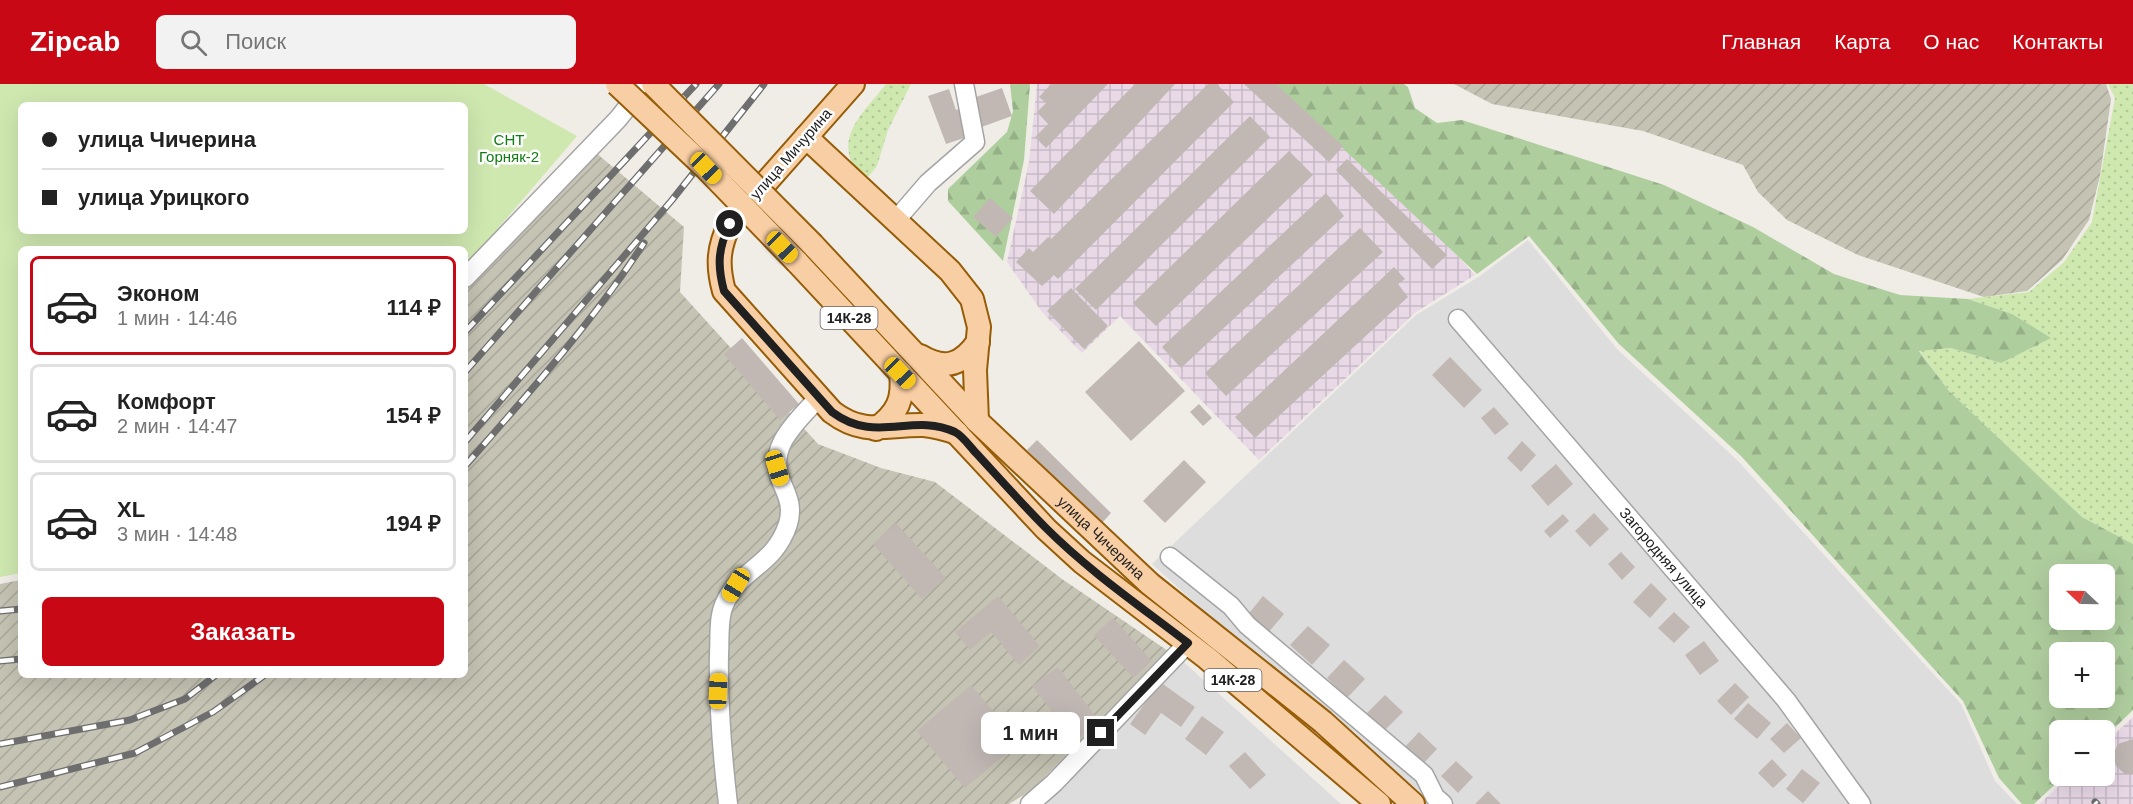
<!DOCTYPE html>
<html lang="ru">
<head>
<meta charset="utf-8">
<style>
	body { margin:0; font-family:Helvetica,sans-serif; background:#f2f2f2; color:#222; height:100vh; display:flex; flex-direction:column; font-size:22px; white-space:nowrap }
	* { box-sizing:border-box; margin:0 }
	p { font-size:20px; color:#767676 }
	.icon { flex:none; width:33px; height:33px; fill:none; stroke:currentColor; stroke-width:2; stroke-linecap:round; stroke-linejoin:round }
	.map { position:relative; flex:1; overflow:hidden }
	.drawer { position:absolute; left:18px; top:162px; width:450px; height:432px; display:flex; flex-direction:column; background:#fff; border-radius:9px; box-shadow:0 6px 24px #0002 }
	.drawer>* { flex:none }
	.hud { position:absolute; left:18px; top:18px; width:450px; height:132px; border-radius:9px; box-shadow:0 6px 24px #0002; display:grid; align-content:center; height:132px; padding:0 24px; background:#fff }
	.needle { width:39px; rotate:292deg }
	.tools { position:absolute; left:2049px; top:480px; display:grid; gap:12px }
	.tools a { display:grid; place-items:center; width:66px; height:66px; border-radius:9px; background:#fff; box-shadow:0 6px 24px #0002; font-size:30px }
	.end { position:absolute; width:27px; height:27px; margin:-14px; border:8px solid #202020; background:#fff; box-shadow:0 0 0 3px #fff }
	.from { border-radius:50% }
	.bubble { position:absolute; height:42px; border-radius:9px; background:#fff; box-shadow:0 6px 24px #0002; font-size:20px; font-weight:700; line-height:42px; text-align:center }
	.car { position:absolute; width:18px; height:36px; margin:-18px -9px; border-radius:8px; box-shadow:0 0 4px 2px #0007; background:linear-gradient(#f5c518 24%,#345 0 40%,#f5c518 0 76%,#345 0 86%,#f5c518 0) }
	.hud b { display:flex; align-items:center; gap:21px; height:57px; font-size:22px }
	.hud b+b { border-top:2px solid #e0e0e0 }
	.hud i { width:15px; height:15px; background:#222 }
	ul { padding:10px 0 0; list-style:none }
	li { display:flex; align-items:center; gap:18px; height:99px; margin:0 12px 9px; padding:0 12px; border:3px solid #e0e0e0; border-radius:9px }
	li div { flex:1 }
	li b { display:block; font-size:22px }
	li em { font-style:normal; font-weight:700 }
	li.current { border-color:#c80815 }
	li>.icon { width:54px; height:54px; stroke-width:1.5 }
	.cta { display:flex; gap:12px; margin-top:auto; padding:12px 24px }
	.cta a { flex:1; height:69px; border-radius:9px; background:#c80815; color:#fff; font-size:24px; font-weight:700; line-height:69px; text-align:center }
	header { display:flex; align-items:center; gap:36px; box-sizing:border-box; height:84px; padding:0 30px; background:#c80815; color:#fff }
	header strong { font-size:28px }
	nav { display:flex; gap:33px; margin-inline-start:auto; font-size:21px }
	.search { width:420px; height:54px; background:#f2f2f2; display:flex; align-items:center; gap:15px; box-sizing:border-box; padding:0 21px; border-radius:9px; color:#767676; font-size:22px }
	.map>svg:first-child { display:block }
</style>
</head>
<body>
<header>
<strong>Zipcab</strong>
<div class="search"><svg class="icon" aria-label="search" viewBox="0 0 24 24"><circle cx="10" cy="10" r="6"/><path d="M15 15l6 6"/></svg>Поиск</div>
<nav><a>Главная</a><a>Карта</a><a>О нас</a><a>Контакты</a></nav>
</header>
<div class="map">
<svg width="2133" height="720" viewBox="0 0 2133 720">
	<defs>
		<pattern id="industrial-grid" width="8" height="8" patternUnits="userSpaceOnUse" patternTransform="scale(1.5)"><rect width="8" height="8" fill="#e9d9e7"/><path d="M0 4h8M4 0v8" fill="none" stroke="#c8bac6"/></pattern>
		<pattern id="construction-furrows" width="10" height="10" patternUnits="userSpaceOnUse" patternTransform="scale(1.5)"><rect width="10" height="10" fill="#c5c3b3"/><path d="M-1 1l2-2M0 10L10 0M9 11l2-2" fill="none" stroke="#a9a79a"/></pattern>
		<pattern id="grass-dots" width="8" height="8" patternUnits="userSpaceOnUse" patternTransform="scale(1.5)"><rect width="8" height="8" fill="#cfe8b0"/><path d="M2 2h.1M6 6h.1" fill="none" stroke="#b1c797" stroke-width="1.8" stroke-linecap="round"/></pattern>
		<pattern id="forest-firs" width="22" height="20" patternUnits="userSpaceOnUse" patternTransform="scale(1.5)"><rect width="22" height="20" fill="#afce9e"/><path d="M5 1l3.5 6h-7zM16 11l3.5 6h-7z" fill="#96b188"/></pattern>
	</defs>
	<rect width="100%" height="100%" fill="#f0ede7"/>
	<g fill="#dedddd">
		<path d="M1528,156L1617,265L1737,376L1961,620L1995,697L2017,720H1417L1152,480L1416,231L1480,192Z"/>
		<path d="M1178,573L1341,720H1031Z"/>
	</g>
	<g fill="url(#industrial-grid)">
		<path d="M1037,0H1301L1475,191L1416,228L1259,376L1120,232L1082,269L1042,228L1007,178L1029,78Z"/>
		<path d="M2133,633V720H2039L2070,692H2104L2105,659Z"/>
	</g>
	<g fill="url(#construction-furrows)">
		<path d="M1454,0H2106L2111,15L2100,92L2089,136L2062,176L2027,207L1984,213L1858,171L1787,136L1758,108L1743,81L1643,47L1492,20Z"/>
		<path d="M595,68L684,143L680,208L818,360L881,384L935,398L1062,495L1168,567L1032,706L1009,720H0V500L21,496V591H465V203Z"/>
	</g>
	<g fill="url(#grass-dots)">
		<path d="M886,0H911L888,46L877,82L869,92H860C831,54 863,30 886,0Z"/>
		<path d="M2108,0H2133V460L2082,433L1949,307L1919,266L1951,264L2001,279L2012,230L1968,215L2029,208L2064,178L2092,138L2115,14Z"/>
	</g>
	<g fill="url(#forest-firs)" fill-rule="evenodd">
		<path d="M1010,0H1030L1024,76L1003,177L948,117V105L1007,48L1013,27Z"/>
		<path d="M1274,0H1404L1408,3L1415,24L1437,39L1462,36L1664,101L1753,143L1834,190L1900,211L1968,215L2012,230L2051,254L2001,279L1951,264L1919,267L1949,307L2082,433L2133,460V626L2105,653L2104,646H2060V692H2064L2034,720H2022L1999,694L1963,617L1741,372L1619,260L1529,152L1477,190ZM2060,490H2104V536H2060ZM2060,568H2104V614H2060Z"/>
	</g>
	<path fill="#cfe8b0" fill-rule="evenodd" d="M0,0H484L577,52L465,183V165H21V489L0,493ZM21,21H465V147H21Z"/>
	<g fill="#c1b8b4">
		<path d="M1051,0H1108L1046,64L1035,53L1048,40L1037,28L1046,19L1039,13Z"/>
		<path d="M1135,0H1175L1054,130L1030,107Z"/>
		<path d="M1208,0H1217L1234,18L1058,195L1054,191L1042,202L1016,178L1029,164L1033,168L1048,153L1051,155Z"/>
		<path d="M1244,0H1276L1343,62L1329,78Z"/>
		<path d="M1002,4L1012,32L965,49L967,53L946,60L928,12L949,5L956,26L978,18L976,13Z"/>
		<path d="M1250,32L1270,53L1096,226L1075,205Z"/>
		<path d="M1289,67L1313,91L1156,242L1133,219Z"/>
		<path d="M1347,75L1447,171L1432,185L1336,86Z"/>
		<path d="M1326,109L1344,132L1181,284L1162,263Z"/>
		<path d="M990,114L1013,134L996,153L973,133Z"/>
		<path d="M1360,144L1383,168L1226,312L1205,289Z"/>
		<path d="M1394,183L1405,195L1398,200L1408,213L1255,354L1235,333Z"/>
		<path d="M1071,204L1108,242L1084,265L1047,227Z"/>
		<path d="M742,254L799,320L780,336L724,270Z"/>
		<path d="M1139,257L1185,307L1131,357L1085,308Z"/>
		<path d="M1450,273L1482,306L1464,324L1432,291Z"/>
		<path d="M1199,320L1212,334L1203,342L1190,328Z"/>
		<path d="M1494,323L1509,340L1495,351L1481,334Z"/>
		<path d="M1037,356L1111,429L1101,440L1027,366Z"/>
		<path d="M1522,357L1536,371L1521,388L1507,374Z"/>
		<path d="M1184,376L1206,398L1165,439L1143,417Z"/>
		<path d="M1556,380L1573,400L1548,422L1531,402Z"/>
		<path d="M1594,429L1609,445L1590,463L1575,447Z"/>
		<path d="M1563,430L1569,437L1550,454L1544,447Z"/>
		<path d="M896,439L946,494L922,515L873,460Z"/>
		<path d="M1621,468L1635,483L1622,496L1608,480Z"/>
		<path d="M1651,499L1667,515L1650,534L1633,518Z"/>
		<path d="M998,512L1040,562L1019,581L991,548L970,566L955,548Z"/>
		<path d="M1263,512L1284,530L1267,550L1246,533Z"/>
		<path d="M1674,528L1690,543L1674,559L1658,544Z"/>
		<path d="M1113,534L1152,577L1133,594L1094,551Z"/>
		<path d="M1308,542L1330,561L1312,581L1290,561Z"/>
		<path d="M1704,557L1719,577L1700,591L1685,571Z"/>
		<path d="M1344,576L1365,595L1347,614L1327,594Z"/>
		<path d="M1058,583L1100,638L1075,657L1032,602Z"/>
		<path d="M1160,598L1195,623L1181,643L1161,629L1145,651L1130,640Z"/>
		<path d="M1735,599L1749,613L1731,631L1717,617Z"/>
		<path d="M971,601L1020,658L965,704L917,647Z"/>
		<path d="M1385,611L1403,628L1383,648L1365,631Z"/>
		<path d="M1748,619L1771,639L1757,655L1734,635Z"/>
		<path d="M1202,632L1224,648L1206,671L1185,655Z"/>
		<path d="M1787,639L1801,654L1784,669L1770,655Z"/>
		<path d="M1419,648L1437,665L1421,682L1403,665Z"/>
		<path d="M2133,655V690H2125L2116,682L2113,671L2118,660Z"/>
		<path d="M1245,668L1266,691L1250,705L1229,682Z"/>
		<path d="M1772,675L1787,691L1773,704L1758,689Z"/>
		<path d="M1456,677L1473,693L1458,709L1441,692Z"/>
		<path d="M1802,685L1820,699L1803,719L1786,705Z"/>
		<path d="M1488,707L1501,720H1475Z"/>
	</g>
	<g fill="none" stroke-linecap="round" stroke-linejoin="round">
		<defs>
			<g id="minor">
				<path d="M896,136L928,99L975,58L964,0"/>
				<path d="M465,194L618,35L646,0"/>
				<path id="s1" d="M1458,235L1786,616L1861,720"/>
				<path d="M1170,473L1231,522L1247,541L1424,691L1435,713L1443,720"/>
				<path d="M728,720C722,669 718,622 719,570C720,555 718,535 724,521C739,484 774,483 788,440C793,423 788,413 781,397C766,362 798,337 819,313"/>
				<path d="M1030,720L1054,699L1188,559"/>
			</g>
			<g id="major">
				<path d="M853,0L730,139C718,164 717,181 724,207L832,328C865,353 887,340 924,341C935,342 946,345 957,349"/>
				<path d="M806,53L950,187L972,215L979,243L975,286L977,337"/>
				<path id="s2" d="M813,161L977,337L1150,500L1323,638L1413,720"/>
				<path d="M797,178L1046,445L1082,478L1207,574L1379,720"/>
				<path d="M920,272C945,287 962,281 978,258"/>
				<path d="M876,345C898,329 904,315 901,289"/>
			</g>
		</defs>
		<use href="#minor" stroke="#a4a4a4" stroke-width="21"/>
		<use href="#major" stroke="#965d06" stroke-width="26"/>
		<use href="#minor" stroke="#fff" stroke-width="18"/>
		<use href="#major" stroke="#f8cea4" stroke-width="22"/>
		<defs>
			<g id="rail">
				<path d="M465,248L696,0"/>
				<path d="M465,288L719,0"/>
				<path d="M465,358L672,116L764,0"/>
				<path d="M465,382C528,310 592,239 644,159"/>
				<path d="M0,527L21,525"/>
				<path d="M0,577L21,575"/>
				<path d="M0,660L130,636L185,615L216,591"/>
				<path d="M0,703L135,669L213,628L265,591"/>
				<path d="M2095,718L2097,720"/>
			</g>
		</defs>
		<use href="#rail" stroke="#6e6e6e" stroke-width="7"/>
		<use href="#rail" stroke="#fff" stroke-width="4.5" stroke-dasharray="14" stroke-linecap="butt"/>
		<defs>
			<g id="major-bridge">
				<path d="M617,0L706,84L797,178"/>
				<path d="M653,0L813,161"/>
			</g>
		</defs>
		<use href="#major-bridge" stroke="#965d06" stroke-width="26" stroke-linecap="butt"/>
		<use href="#major-bridge" stroke="#f8cea4" stroke-width="22"/>
	</g>
	<g fill="none" stroke-linecap="round" stroke-linejoin="round">
		<path stroke="#202020" stroke-width="8" d="M730,140C718,164 717,181 724,207L832,328C876,361 912,328 955,348C963,352 971,364 977,370C1000,395 1022,420 1046,444C1089,487 1140,522 1188,559L1101,649"/>
	</g>
	<g text-anchor="middle" stroke-width="5" stroke-linejoin="round" paint-order="stroke">
		<g fill="#fff" stroke="#636363" stroke-width="1.5">
			<rect x="820.5" y="223" width="57" height="22" rx="4.5"/>
			<rect x="1204.5" y="585" width="57" height="22" rx="4.5"/>
		</g>
		<g font-size="14" font-weight="bold" fill="#202020">
			<text x="849" y="239">14К-28</text>
			<text x="1233" y="601">14К-28</text>
		</g>
		<g font-size="15" fill="#107c12" stroke="#fff">
			<text x="509" y="61">СНТ<tspan x="509" dy="17">Горняк-2</tspan></text>
		</g>
		<g font-size="15" fill="#202020" stroke="#fff">
			<text transform="translate(791 70) rotate(-49)" y="5">улица Мичурина</text>
			<text dy="5" stroke="none"><textPath href="#s2" startOffset="411">улица Чичерина</textPath></text>
			<text dy="5" stroke="none"><textPath href="#s1" startOffset="315">Загородняя улица</textPath></text>
		</g>
	</g>
</svg>
<div class="tools">
<a><svg class="needle" viewBox="-14 -14 28 28"><path d="M0-13l5 13h-10z" fill="#e53935"/><path d="M0 13l5-13h-10z" fill="#767676"/></svg></a>
<a>+</a>
<a>−</a>
</div>
<i class="end from" style="left:730px;top:140px"></i>
<i class="end" style="left:1101px;top:649px"></i>
<div class="bubble" style="left:981px;top:628px;width:99px">1 мин</div>
<i class="car" style="left:706px;top:84px;rotate:136deg"></i>
<i class="car" style="left:782px;top:163px;rotate:136deg"></i>
<i class="car" style="left:900px;top:289px;rotate:136deg"></i>
<i class="car" style="left:777px;top:384px;rotate:163deg"></i>
<i class="car" style="left:736px;top:501px;rotate:211deg"></i>
<i class="car" style="left:718px;top:607px;rotate:2deg"></i>
<div class="hud">
<b><i class="from"></i>улица Чичерина</b>
<b><i></i>улица Урицкого</b>
</div>
<section class="drawer">
<ul>
<li class="current"><svg class="icon" aria-label="car" viewBox="0 0 24 24"><path d="M5 17H2v-5l4-1 3-4h7l3 4 3 1v5h-3M9 17h6M6 11h13"/><circle cx="7" cy="17" r="2"/><circle cx="17" cy="17" r="2"/></svg><div><b>Эконом</b><p>1 мин · 14:46</p></div><em>114 ₽</em></li>
<li><svg class="icon" aria-label="car" viewBox="0 0 24 24"><path d="M5 17H2v-5l4-1 3-4h7l3 4 3 1v5h-3M9 17h6M6 11h13"/><circle cx="7" cy="17" r="2"/><circle cx="17" cy="17" r="2"/></svg><div><b>Комфорт</b><p>2 мин · 14:47</p></div><em>154 ₽</em></li>
<li><svg class="icon" aria-label="car" viewBox="0 0 24 24"><path d="M5 17H2v-5l4-1 3-4h7l3 4 3 1v5h-3M9 17h6M6 11h13"/><circle cx="7" cy="17" r="2"/><circle cx="17" cy="17" r="2"/></svg><div><b>XL</b><p>3 мин · 14:48</p></div><em>194 ₽</em></li>
</ul>
<div class="cta"><a>Заказать</a></div>
</section>
</div>
</body>
</html>
